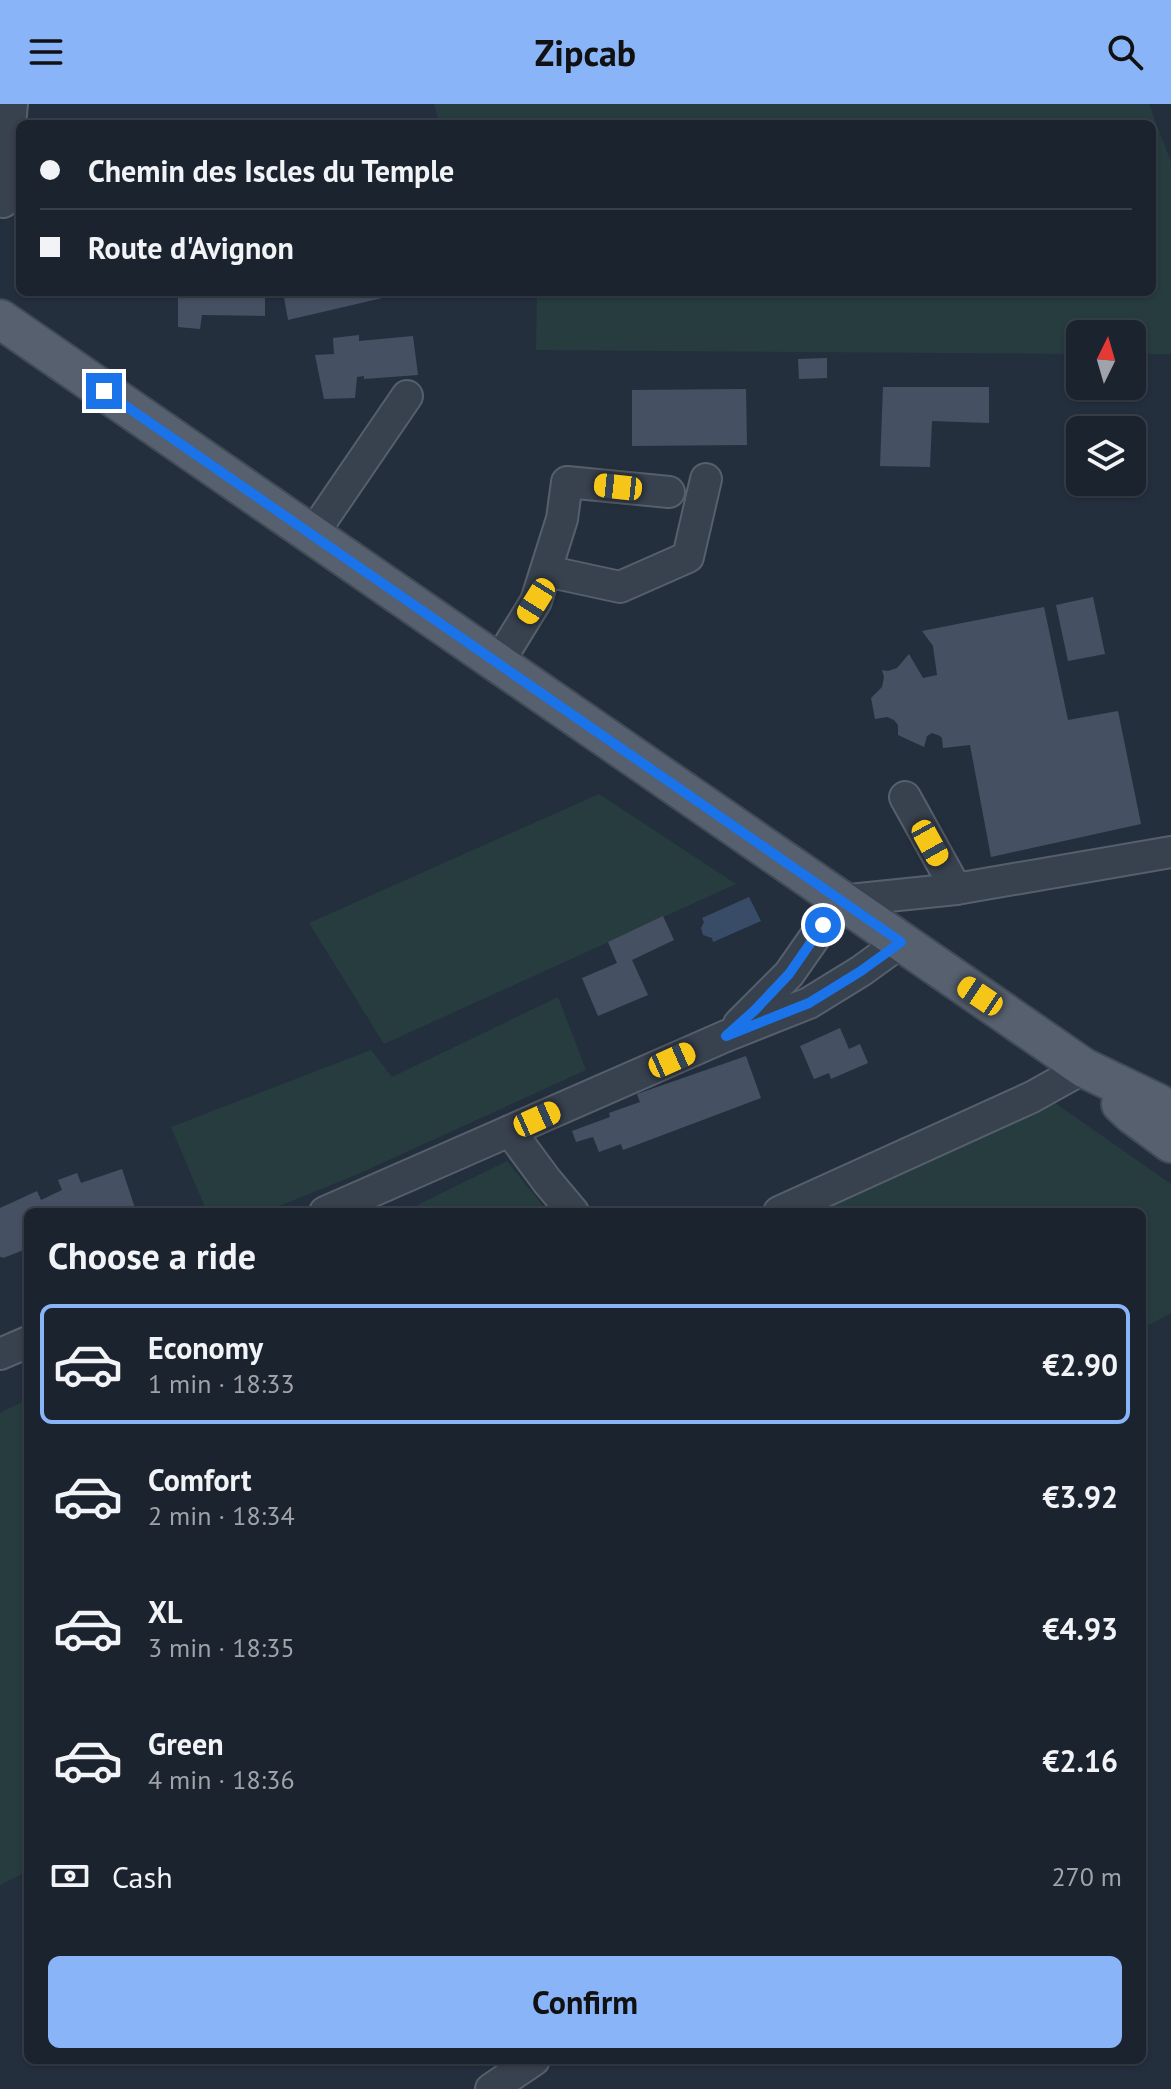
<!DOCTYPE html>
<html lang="en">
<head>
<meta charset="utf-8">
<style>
	body { margin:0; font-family:"PT Sans",sans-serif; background:#282f3a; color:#f1f3f6; height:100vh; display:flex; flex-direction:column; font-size:30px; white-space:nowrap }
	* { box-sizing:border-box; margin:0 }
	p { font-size:26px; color:#a0a4aa }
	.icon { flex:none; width:44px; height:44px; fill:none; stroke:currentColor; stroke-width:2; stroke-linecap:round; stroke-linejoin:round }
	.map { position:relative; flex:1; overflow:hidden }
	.details { position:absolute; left:24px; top:1104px; width:1122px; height:856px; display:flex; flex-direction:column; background:#1b232e; border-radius:12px; box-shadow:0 2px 6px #0004,0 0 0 2px #39404a }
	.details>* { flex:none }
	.hud { position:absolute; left:16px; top:16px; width:1140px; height:176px; border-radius:12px; box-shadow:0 2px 6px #0004,0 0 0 2px #39404a; display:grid; align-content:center; height:176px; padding:0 24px; background:#1b232e }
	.needle { width:52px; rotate:5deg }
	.tools { position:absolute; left:1066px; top:216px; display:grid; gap:16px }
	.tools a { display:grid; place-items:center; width:80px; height:80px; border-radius:12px; background:#1b232e; box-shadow:0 2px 6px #0004,0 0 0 2px #39404a; font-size:40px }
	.end { position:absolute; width:36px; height:36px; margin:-18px; border:10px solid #1a73e8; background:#fff; box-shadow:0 0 0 4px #fff }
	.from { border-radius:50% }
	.car { position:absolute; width:24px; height:48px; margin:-24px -12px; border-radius:10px; box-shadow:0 0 6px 2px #0007; background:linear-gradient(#f5c518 24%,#345 0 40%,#f5c518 0 76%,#345 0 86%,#f5c518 0) }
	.hud b { display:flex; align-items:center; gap:28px; height:76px; font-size:30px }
	.hud b+b { border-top:2px solid #39404a }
	.hud i { width:20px; height:20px; background:#f1f3f6 }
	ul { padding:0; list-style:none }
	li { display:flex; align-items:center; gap:24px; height:120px; margin:0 16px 12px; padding:0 8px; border:4px solid transparent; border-radius:12px }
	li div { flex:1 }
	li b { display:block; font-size:30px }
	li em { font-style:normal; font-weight:600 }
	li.on { border-color:#8ab4f8 }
	li>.icon { width:72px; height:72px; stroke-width:1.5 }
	h2 { padding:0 24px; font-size:36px; line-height:96px }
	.pay { display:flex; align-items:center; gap:20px; height:88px; padding:0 24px; font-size:30px }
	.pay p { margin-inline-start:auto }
	.primary-button { display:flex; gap:16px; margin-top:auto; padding:16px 24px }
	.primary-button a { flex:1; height:92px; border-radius:12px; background:#8ab4f8; color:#111; font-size:32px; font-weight:600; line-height:92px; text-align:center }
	header { display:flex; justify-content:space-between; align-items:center; height:104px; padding:0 24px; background:#8ab4f8; color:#111; font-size:36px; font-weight:600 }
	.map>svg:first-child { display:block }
</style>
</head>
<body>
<header><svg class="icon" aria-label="menu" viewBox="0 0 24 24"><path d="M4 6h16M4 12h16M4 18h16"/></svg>Zipcab<svg class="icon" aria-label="search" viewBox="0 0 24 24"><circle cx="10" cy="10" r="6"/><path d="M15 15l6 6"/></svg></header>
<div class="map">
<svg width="1171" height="1985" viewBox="0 0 1171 1985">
	<rect width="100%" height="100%" fill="#242f3e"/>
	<g fill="#263c3f">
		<path d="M434,0H1149L1171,58V250H1132V230H1080V250L536,246L537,188H1152V20H440Z"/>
		<path d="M599,690L736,780L384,940L309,819Z"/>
		<path d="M558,893L586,966L356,1071L264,1108H207L171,1023L371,946L392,973Z"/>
		<path d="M1048,994L1171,1080V1209L1142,1225V1108H802Z"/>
		<path d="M507,1057L548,1108H403Z"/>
		<path d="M28,1295V1767L0,1781V1309Z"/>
	</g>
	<path fill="#394c67" d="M749,793L761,817L713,838L712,834L703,831L701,824L704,818L702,814Z"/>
	<g fill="#455162">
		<path d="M178,188H265V212L202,211L200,225L178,223Z"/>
		<path d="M283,188H404V189L288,216Z"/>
		<path d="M359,231V237L413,232L418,271L364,275V272L357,273L355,294L324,295L315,251L334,250L333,234Z"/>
		<path d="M827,254V274L799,275L798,255Z"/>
		<path d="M883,283H989V319L932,317L930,363L880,362Z"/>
		<path d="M746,285L747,341L632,342V286Z"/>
		<path d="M1093,493L1105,550L1068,557L1056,501Z"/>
		<path d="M1044,503L1068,616L1118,607L1141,720L991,753L970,641L943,644L942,634L940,632L932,629L927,632L924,643L898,631V621L894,616L887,613L875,615L871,594L882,583L884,573L882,566L888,567L897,564L909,550L923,574L937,571L933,542L922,527Z"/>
		<path d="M663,812L674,836L632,856L648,891L598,912L582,874L617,859L608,838Z"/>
		<path d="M840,924L849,945L860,940L868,959L831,975L829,969L814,975L800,942Z"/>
		<path d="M746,952L761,994L623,1046L621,1040L599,1048L593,1033L576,1038L572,1027L610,1013L609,1009L640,998L637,990Z"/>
		<path d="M122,1065L135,1104L122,1108H28V1155L24,1146L3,1154L2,1153H0V1104L37,1087L41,1096L62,1086L58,1076L77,1069L81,1079Z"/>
	</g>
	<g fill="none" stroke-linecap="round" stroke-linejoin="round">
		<defs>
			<g id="minor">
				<path d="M0,96L3,98L12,0"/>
				<path d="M312,431L407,292"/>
				<path d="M546,467L620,483L688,453L706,375"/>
				<path d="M498,559L536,497L562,415L567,378L669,388"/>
				<path d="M956,785L1171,748"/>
				<path d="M739,920L789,870L840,797L956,785L905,693"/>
				<path d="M510,1027L547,1077L573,1108"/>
				<path d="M325,1108L726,932L809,899L861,867L901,838"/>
				<path d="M779,1108L1032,993L1084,964"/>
				<path d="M0,1250L28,1238"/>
				<path d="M491,1985L534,1956"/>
			</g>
			<g id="major">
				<path d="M0,215L1084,964L1157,999L1171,1007"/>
				<path d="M1121,1000L1133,1011L1171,1039"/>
			</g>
		</defs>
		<use href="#minor" stroke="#565f6c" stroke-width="34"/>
		<use href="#major" stroke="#414a57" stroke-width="42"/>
		<use href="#minor" stroke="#38414e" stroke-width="30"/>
		<use href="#major" stroke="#56606e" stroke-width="38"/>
	</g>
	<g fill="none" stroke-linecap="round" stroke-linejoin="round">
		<path stroke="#1a73e8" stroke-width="10" d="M104,287L901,838L861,867L809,899L726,932L755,906L789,870L823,821"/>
	</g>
</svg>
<div class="tools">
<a><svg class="needle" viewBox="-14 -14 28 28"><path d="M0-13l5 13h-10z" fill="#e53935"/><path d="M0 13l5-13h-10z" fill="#a0a4aa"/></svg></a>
<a><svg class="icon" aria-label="layers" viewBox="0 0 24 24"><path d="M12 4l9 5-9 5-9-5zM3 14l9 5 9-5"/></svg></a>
</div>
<i class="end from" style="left:823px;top:821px"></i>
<i class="end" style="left:104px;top:287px"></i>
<i class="car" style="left:618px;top:383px;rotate:276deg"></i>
<i class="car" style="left:536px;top:497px;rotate:212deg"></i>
<i class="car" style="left:930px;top:739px;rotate:151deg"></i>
<i class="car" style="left:980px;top:892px;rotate:304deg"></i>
<i class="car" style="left:672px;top:956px;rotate:66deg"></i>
<i class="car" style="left:537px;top:1015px;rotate:66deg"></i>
<div class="hud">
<b><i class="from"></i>Chemin des Iscles du Temple</b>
<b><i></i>Route d'Avignon</b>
</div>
<section class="details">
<h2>Choose a ride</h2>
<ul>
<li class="on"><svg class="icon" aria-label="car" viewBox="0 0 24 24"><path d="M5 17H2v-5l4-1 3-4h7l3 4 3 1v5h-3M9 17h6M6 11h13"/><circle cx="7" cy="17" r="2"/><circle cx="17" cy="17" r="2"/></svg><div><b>Economy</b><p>1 min · 18:33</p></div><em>€2.90</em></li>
<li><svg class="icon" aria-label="car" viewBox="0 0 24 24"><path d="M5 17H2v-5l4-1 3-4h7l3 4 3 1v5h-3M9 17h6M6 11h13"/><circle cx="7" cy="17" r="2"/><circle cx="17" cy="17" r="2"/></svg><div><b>Comfort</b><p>2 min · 18:34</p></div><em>€3.92</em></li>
<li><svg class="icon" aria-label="car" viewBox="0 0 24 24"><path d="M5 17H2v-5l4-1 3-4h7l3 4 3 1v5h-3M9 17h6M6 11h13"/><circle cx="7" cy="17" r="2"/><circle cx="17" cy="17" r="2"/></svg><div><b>XL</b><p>3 min · 18:35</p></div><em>€4.93</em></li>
<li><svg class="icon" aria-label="car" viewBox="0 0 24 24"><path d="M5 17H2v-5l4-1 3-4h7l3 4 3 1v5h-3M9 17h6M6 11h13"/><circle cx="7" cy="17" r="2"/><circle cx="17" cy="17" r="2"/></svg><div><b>Green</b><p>4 min · 18:36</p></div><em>€2.16</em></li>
</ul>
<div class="pay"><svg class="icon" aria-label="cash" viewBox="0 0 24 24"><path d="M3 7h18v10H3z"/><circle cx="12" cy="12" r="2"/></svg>Cash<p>270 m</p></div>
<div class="primary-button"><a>Confirm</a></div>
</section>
</div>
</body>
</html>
